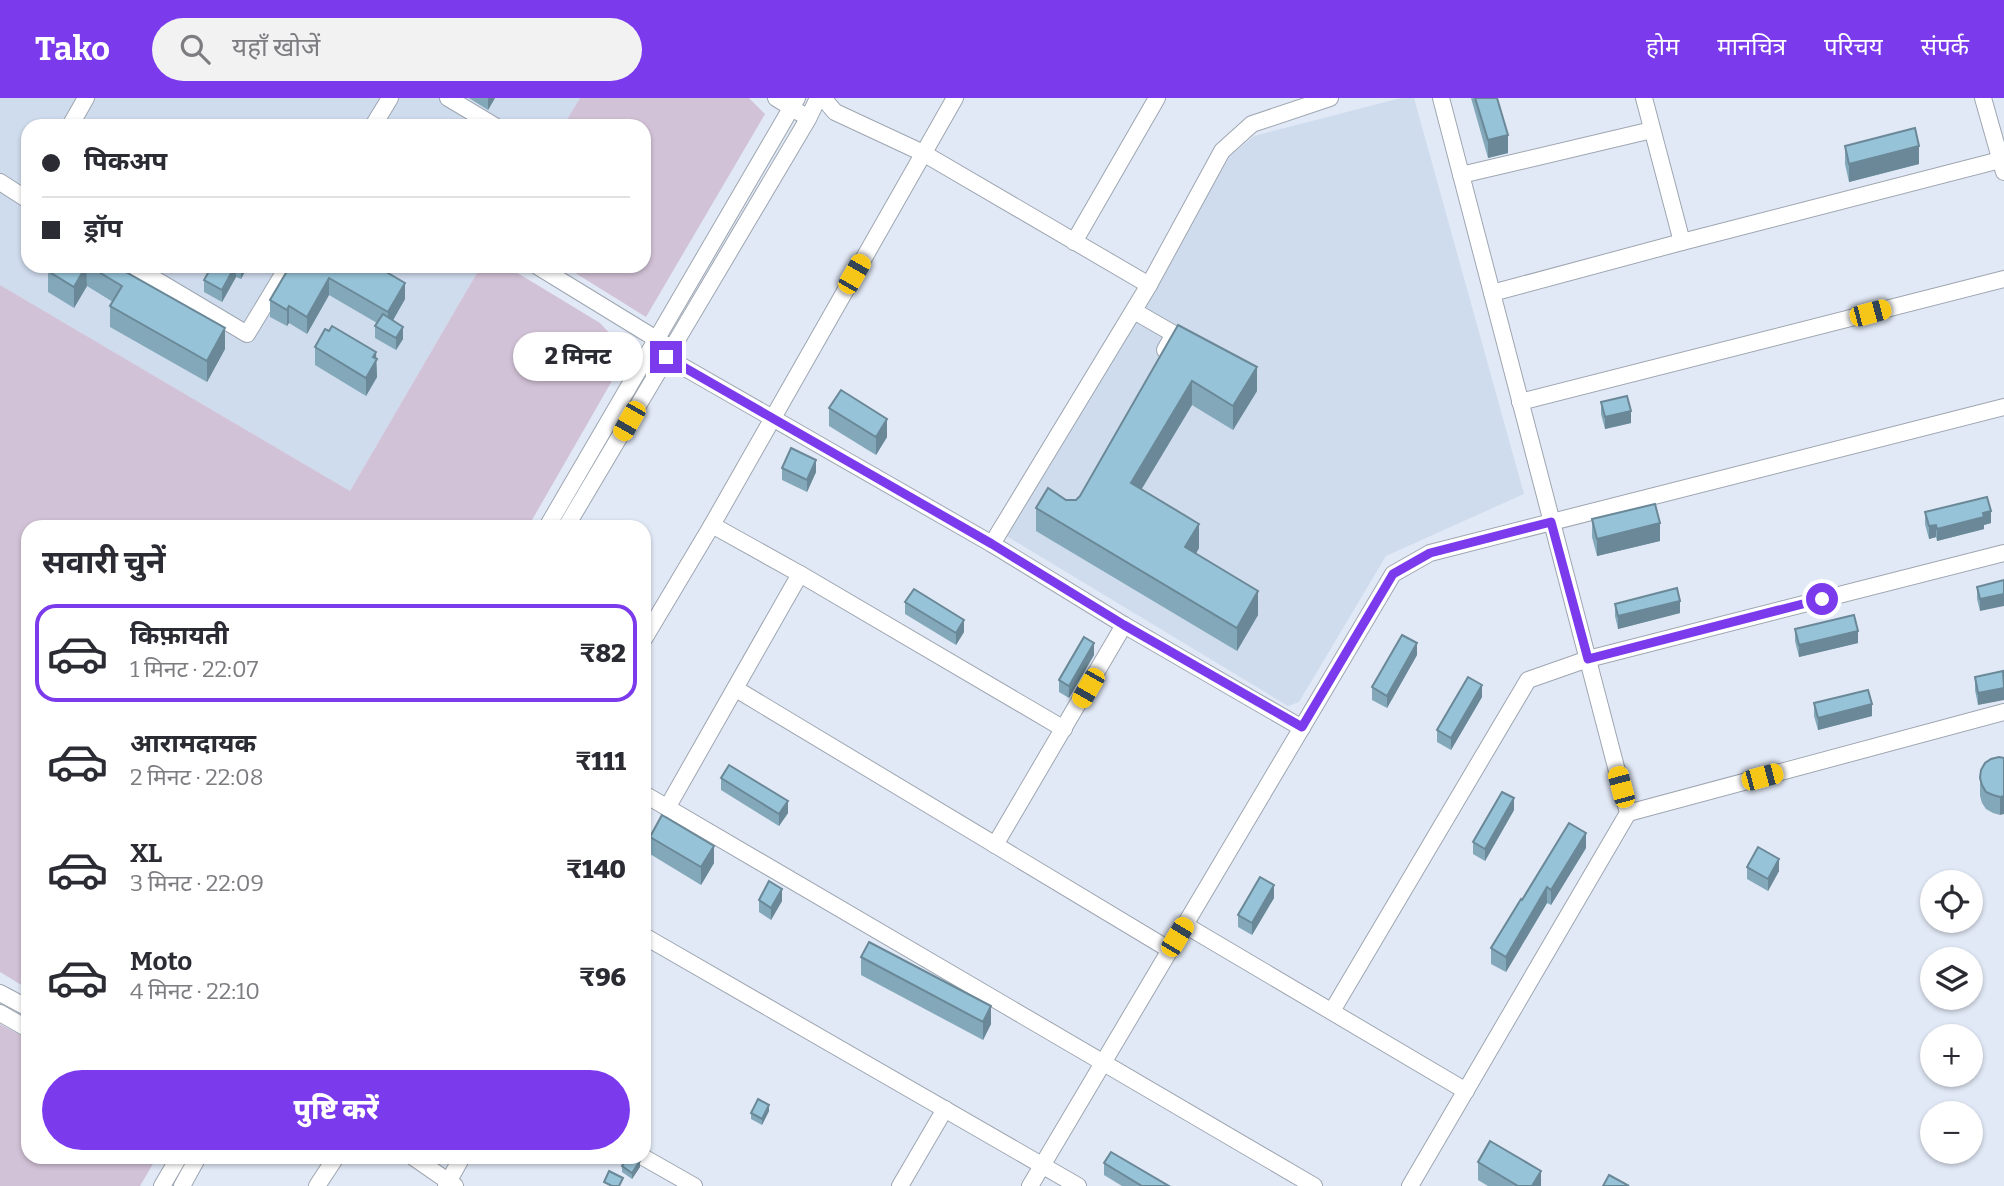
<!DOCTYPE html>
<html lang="hi">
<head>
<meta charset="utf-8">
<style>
	body { margin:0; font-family:Bitter,"Noto Sans Devanagari",serif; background:#f2f2f3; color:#2b2b33; height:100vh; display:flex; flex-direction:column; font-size:26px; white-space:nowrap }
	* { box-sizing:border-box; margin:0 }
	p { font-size:23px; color:#7c7c81 }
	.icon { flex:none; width:38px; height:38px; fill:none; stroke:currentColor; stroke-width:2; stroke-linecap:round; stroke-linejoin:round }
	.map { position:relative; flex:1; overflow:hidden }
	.details { position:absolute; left:21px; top:422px; width:630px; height:644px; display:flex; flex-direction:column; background:#fff; border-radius:21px; box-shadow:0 2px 5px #0004 }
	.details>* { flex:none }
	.guide { position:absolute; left:21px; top:21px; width:630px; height:154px; border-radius:21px; box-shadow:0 2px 5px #0004; display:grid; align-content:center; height:154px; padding:0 21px; background:#fff }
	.controls { position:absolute; left:1920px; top:772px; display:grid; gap:14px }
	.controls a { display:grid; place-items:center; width:63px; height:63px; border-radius:50%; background:#fff; box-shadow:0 2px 5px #0004; font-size:35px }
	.end { position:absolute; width:32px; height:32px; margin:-16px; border:9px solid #7c3aed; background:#fff; box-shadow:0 0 0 4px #fff }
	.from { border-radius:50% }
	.bubble { position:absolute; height:49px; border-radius:24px; background:#fff; box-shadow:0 2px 5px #0004; font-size:23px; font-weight:800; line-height:49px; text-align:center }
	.car { position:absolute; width:21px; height:42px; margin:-21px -10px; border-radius:9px; box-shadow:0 0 5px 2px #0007; background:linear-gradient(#f5c518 24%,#345 0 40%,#f5c518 0 76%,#345 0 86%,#f5c518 0) }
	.guide b { display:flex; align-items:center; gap:24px; height:66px; font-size:26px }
	.guide b+b { border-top:2px solid #e1e1e2 }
	.guide i { width:18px; height:18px; background:#2b2b33 }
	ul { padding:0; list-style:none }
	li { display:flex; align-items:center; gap:21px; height:98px; margin:0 14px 10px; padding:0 7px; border:4px solid transparent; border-radius:21px }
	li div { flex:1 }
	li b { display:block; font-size:26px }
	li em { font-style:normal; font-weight:800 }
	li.on { border-color:#7c3aed }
	li>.icon { width:63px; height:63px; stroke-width:1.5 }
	h2 { padding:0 21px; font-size:32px; line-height:84px }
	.primary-button { display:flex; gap:14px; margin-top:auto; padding:14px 21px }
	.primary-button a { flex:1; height:80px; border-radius:42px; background:#7c3aed; color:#fff; font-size:28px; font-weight:800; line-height:80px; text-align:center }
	header { display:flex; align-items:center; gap:42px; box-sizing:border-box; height:98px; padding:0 35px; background:#7c3aed; color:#fff }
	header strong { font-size:33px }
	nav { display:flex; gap:38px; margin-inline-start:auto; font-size:24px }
	.search { width:490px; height:63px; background:#f2f2f3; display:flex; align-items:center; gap:18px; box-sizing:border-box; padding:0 24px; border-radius:38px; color:#7c7c81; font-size:26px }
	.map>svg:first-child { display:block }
</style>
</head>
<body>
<header>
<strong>Tako</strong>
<div class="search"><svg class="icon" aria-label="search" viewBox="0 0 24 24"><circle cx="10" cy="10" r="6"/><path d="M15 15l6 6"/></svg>यहाँ खोजें</div>
<nav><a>होम</a><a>मानचित्र</a><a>परिचय</a><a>संपर्क</a></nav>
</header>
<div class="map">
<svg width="2004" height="1088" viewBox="0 0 2004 1088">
	<rect width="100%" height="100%" fill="#e1e9f6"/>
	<g fill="#cfdced">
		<path d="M0,0H580L563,28H28V168H481L350,393L0,187Z"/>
		<path d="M1401,0H1414L1524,396L1386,458L1299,604L1288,608L1003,436L1230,58L1254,38Z"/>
	</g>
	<g fill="#d2c2d7">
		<path d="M580,0H749L765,16L646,219L564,168H644V28H563Z"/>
		<path d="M481,168H506L600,225L628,255L528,429H28V891L0,874V187L350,393Z"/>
		<path d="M0,926L28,941V1059H157L140,1088H0Z"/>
	</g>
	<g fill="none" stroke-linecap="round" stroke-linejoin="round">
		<defs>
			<g id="minor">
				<path d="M448,0L495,28"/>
				<path d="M776,0L800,15"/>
				<path d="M823,0L835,14L923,55L1149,187"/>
				<path d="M1644,0L1682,144"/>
				<path d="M1983,0L2004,74"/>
				<path d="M70,28L86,0"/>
				<path d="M373,28L390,0"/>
				<path d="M1461,77L1652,32"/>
				<path d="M0,84L28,102"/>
				<path d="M1074,144L1157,0"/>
				<path d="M133,168L247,236L288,168"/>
				<path d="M537,168L666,247"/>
				<path d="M1492,195L1682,144L2004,61"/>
				<path d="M1134,213L1174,236L1165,252"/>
				<path d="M652,251L992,446L1124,527L1302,630"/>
				<path d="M1520,304L2004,181"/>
				<path d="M712,427L800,476L1064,631"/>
				<path d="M547,429L797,0"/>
				<path d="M566,429L808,21L818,0"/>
				<path d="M992,446L1149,187L1222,53L1252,26L1330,0"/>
				<path d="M644,541L712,427L955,0"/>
				<path d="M736,591L1170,852"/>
				<path d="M644,696L1314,1088"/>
				<path d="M667,710L800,476"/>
				<path d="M1628,715L2004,614"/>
				<path d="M995,747L1124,527"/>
				<path d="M1185,827L1466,993"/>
				<path d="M644,838L1078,1088"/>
				<path d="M0,895L28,910"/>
				<path d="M1332,913L1528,582L1588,561L2004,455"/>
				<path d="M0,915L28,931"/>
				<path d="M413,1059L455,1088"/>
				<path d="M643,1059L694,1088"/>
				<path d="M162,1088L179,1059"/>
				<path d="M182,1088L198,1059"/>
				<path d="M317,1088L336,1059"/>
				<path d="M446,1088L462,1059"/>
				<path d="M900,1088L945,1011"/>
				<path d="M1030,1088L1393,476L1430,455L2004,309"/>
				<path d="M1410,1088L1628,715L1441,0"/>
			</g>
		</defs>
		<use href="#minor" stroke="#9ea6b1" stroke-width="18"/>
		<use href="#minor" stroke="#fff" stroke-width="16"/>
	</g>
	<g fill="#82a8ba">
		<path d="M469,0H495L488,12Z"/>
		<path d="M1471,0H1497L1508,55L1488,60Z"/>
		<path d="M1845,48L1919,66L1849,84L1845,66Z"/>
		<path d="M50,168H125L128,175L225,251L207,284L110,229V208L113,204L87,188L74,210L48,194V173Z"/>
		<path d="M212,168H248L241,181L236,179L222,204L204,194V182Z"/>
		<path d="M349,173L405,201L393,222L403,241L396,252L375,240V228L377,225L329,197L307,236L289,225L287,228L270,219V202Z"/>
		<path d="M1178,227L1257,293L1233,332L1192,307L1141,391L1199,450L1196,456L1258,517L1237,553L1036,433V410L1066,402H1076L1080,398Z"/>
		<path d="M315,249L376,260L377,279L366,298L315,267Z"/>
		<path d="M1601,304L1631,325L1605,331L1601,316Z"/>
		<path d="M829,310L887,339L876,357L829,328Z"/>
		<path d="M782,370L816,374L807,394L782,382Z"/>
		<path d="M1925,414L1991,425L1984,427V431L1937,443L1936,439L1929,441L1925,426Z"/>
		<path d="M1592,421L1660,443L1597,458L1592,439Z"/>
		<path d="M2004,482L1980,513L1977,501V489Z"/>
		<path d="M905,504L964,534L956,547L905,516Z"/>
		<path d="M1615,506L1680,515L1618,531L1615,518Z"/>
		<path d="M1795,531L1858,545L1799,559L1795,543Z"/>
		<path d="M1094,557L1069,600L1059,594V582Z"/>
		<path d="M1417,557L1387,610L1372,602V589Z"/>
		<path d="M2004,576L1978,607L1975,592V579Z"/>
		<path d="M1482,599L1451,652L1437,644V632Z"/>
		<path d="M1814,605L1872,618L1818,632L1814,618Z"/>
		<path d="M2004,660L2000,717L1993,715L1986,711L1982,705L1980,698V680Z"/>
		<path d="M721,680L788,715L779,728L721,692Z"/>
		<path d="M1514,712L1485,763L1473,756V744Z"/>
		<path d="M650,739L714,765L701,787L650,756Z"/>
		<path d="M1586,750L1551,807L1547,805L1506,874L1491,866V850L1522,802Z"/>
		<path d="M1747,769L1779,773L1768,793L1747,781Z"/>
		<path d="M1274,800L1252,837L1238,829V817Z"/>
		<path d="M759,802L782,803L771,822L759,814Z"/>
		<path d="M861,859L991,926L983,942L861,877Z"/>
		<path d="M769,1013L762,1027L751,1021V1015Z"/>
		<path d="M1478,1064L1541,1088H1488L1478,1082Z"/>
		<path d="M1104,1065L1169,1088H1122L1104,1077Z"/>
		<path d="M622,1068L640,1069L632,1081L622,1074Z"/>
	</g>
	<g fill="#6a8897">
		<path d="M488,0H495L488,12Z"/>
		<path d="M1508,37V55L1488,60V42Z"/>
		<path d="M1919,48V66L1849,84V66Z"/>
		<path d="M86,168L87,188L74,210V189Z"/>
		<path d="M235,168L236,179L222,204V192Z"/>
		<path d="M241,168H248L241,181Z"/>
		<path d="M329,180V197L307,236V219Z"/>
		<path d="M405,185V201L388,231V214Z"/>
		<path d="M289,208V225L287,228V212Z"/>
		<path d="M403,229V241L396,252V240Z"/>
		<path d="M225,230V251L207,284V263Z"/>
		<path d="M376,254L377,279L366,298V280L373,259Z"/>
		<path d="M1257,269V293L1233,332V308Z"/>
		<path d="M1192,283V307L1131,409V385Z"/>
		<path d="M1631,313V325L1605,331V319Z"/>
		<path d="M887,321V339L876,357V339Z"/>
		<path d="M816,362V374L807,394V382Z"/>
		<path d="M1991,413V425L1984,427V431L1937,443V431Z"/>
		<path d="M1660,425V443L1597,458V441Z"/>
		<path d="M1199,426V450L1185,473V449Z"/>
		<path d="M1936,427V439L1929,441V428Z"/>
		<path d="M1258,493V517L1237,553V530Z"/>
		<path d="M2004,496V508L1980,513V501Z"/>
		<path d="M1680,503V515L1618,531V518Z"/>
		<path d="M964,522V534L956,547V535Z"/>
		<path d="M1858,533V545L1799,559V547Z"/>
		<path d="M1094,545V557L1069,600V588Z"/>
		<path d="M1417,545V557L1387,610V598Z"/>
		<path d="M1482,587V599L1451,652V640Z"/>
		<path d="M2004,590V602L1978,607V595Z"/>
		<path d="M1872,606V618L1818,632V620Z"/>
		<path d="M2004,698V716L2000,717V699Z"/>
		<path d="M1514,700V712L1485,763V751Z"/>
		<path d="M788,703V715L779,728V716Z"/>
		<path d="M1586,735V750L1551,807V792Z"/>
		<path d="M714,748V765L701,787V769Z"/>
		<path d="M1779,761V773L1768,793V781Z"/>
		<path d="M1274,787V800L1252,837V825Z"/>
		<path d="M1547,789V805L1506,874V859Z"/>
		<path d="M782,791V803L771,822V810Z"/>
		<path d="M991,908V926L983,942V924Z"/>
		<path d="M769,1007V1013L762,1027V1021Z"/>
		<path d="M640,1063V1069L632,1081V1075Z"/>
		<path d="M1541,1073V1088H1532Z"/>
	</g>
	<g fill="#97c3d8" stroke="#6a8897" stroke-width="2">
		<path d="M1475,0H1497L1508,37L1488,42Z"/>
		<path d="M1915,30L1919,48L1849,66L1845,48Z"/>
		<path d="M50,168H86L74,189L48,173Z"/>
		<path d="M89,168H125L128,170L126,174L225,230L207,263L110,208L122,188Z"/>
		<path d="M212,168H235L222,192L204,182Z"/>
		<path d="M290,168H340L349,173L352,168H376L405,185L388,214L329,180L307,219L289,208L287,212L270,202Z"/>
		<path d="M383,216L403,229L396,240L375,228Z"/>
		<path d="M1178,227L1257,269L1233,308L1192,283L1131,385L1199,426L1185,449L1258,493L1237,530L1036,410L1048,390L1066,402H1076L1080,398Z"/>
		<path d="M332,228L376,254L373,259L377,261L366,280L315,249L325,231L329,233Z"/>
		<path d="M841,292L887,321L876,339L829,310Z"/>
		<path d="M1627,298L1631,313L1605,319L1601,304Z"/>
		<path d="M791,350L816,362L807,382L782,370Z"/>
		<path d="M1987,399L1991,413L1983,415L1984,419L1937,431L1936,427L1929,428L1925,414Z"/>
		<path d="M1655,406L1660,425L1597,441L1592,421Z"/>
		<path d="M2004,482V496L1980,501L1977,489Z"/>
		<path d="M1677,490L1680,503L1618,518L1615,506Z"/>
		<path d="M914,491L964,522L956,535L905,504Z"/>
		<path d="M1854,517L1858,533L1799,547L1795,531Z"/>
		<path d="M1402,537L1417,545L1387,598L1372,589Z"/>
		<path d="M1084,539L1094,545L1069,588L1059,582Z"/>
		<path d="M2003,573L2004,590L1978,595L1975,579Z"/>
		<path d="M1468,579L1482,587L1451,640L1437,632Z"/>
		<path d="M1868,592L1872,606L1818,620L1814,605Z"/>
		<path d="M1999,659L2004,660V698L2000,699L1993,697L1986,694L1982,687L1980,680L1981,672L1985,665L1991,661Z"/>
		<path d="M729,667L788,703L779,716L721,680Z"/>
		<path d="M1502,694L1514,700L1485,751L1473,744Z"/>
		<path d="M662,717L714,748L701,769L650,739Z"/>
		<path d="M1569,725L1586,735L1551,792L1547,789L1506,859L1491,850L1521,801L1522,802Z"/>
		<path d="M1758,749L1779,761L1768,781L1747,769Z"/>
		<path d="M1260,779L1274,787L1252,825L1238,817Z"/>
		<path d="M769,783L782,791L771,810L759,802Z"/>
		<path d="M869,844L991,908L983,924L861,859Z"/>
		<path d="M758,1001L769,1007L762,1021L751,1015Z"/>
		<path d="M1490,1043L1541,1073L1532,1088H1518L1478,1064Z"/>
		<path d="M1111,1054L1169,1088H1142L1104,1065Z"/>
		<path d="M628,1059H636L640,1063L632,1075L622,1068Z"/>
		<path d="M609,1073L623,1080L619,1088H612L604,1084Z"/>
		<path d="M1609,1077L1629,1088H1603Z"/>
	</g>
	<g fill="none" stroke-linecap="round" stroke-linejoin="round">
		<path stroke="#7c3aed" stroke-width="9" d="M666,259L992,446L1124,527L1302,629L1393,476L1430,455L1551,424L1588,561L1822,501"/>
	</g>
</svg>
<div class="controls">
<a><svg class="icon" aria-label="locate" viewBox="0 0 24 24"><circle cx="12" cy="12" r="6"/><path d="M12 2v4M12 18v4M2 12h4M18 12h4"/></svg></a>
<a><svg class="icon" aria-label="layers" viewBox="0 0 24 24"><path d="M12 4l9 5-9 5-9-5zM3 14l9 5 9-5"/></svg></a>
<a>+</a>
<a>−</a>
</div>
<i class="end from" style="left:1822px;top:501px"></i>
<i class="end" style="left:666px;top:259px"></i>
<div class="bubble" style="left:513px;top:234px;width:130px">2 मिनट</div>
<i class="car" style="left:854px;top:176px;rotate:30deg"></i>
<i class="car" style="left:1870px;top:215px;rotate:75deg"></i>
<i class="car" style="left:629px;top:323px;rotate:210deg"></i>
<i class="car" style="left:1088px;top:590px;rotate:210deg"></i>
<i class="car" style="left:1762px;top:679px;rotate:75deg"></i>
<i class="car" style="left:1621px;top:689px;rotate:345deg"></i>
<i class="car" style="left:1177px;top:839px;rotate:31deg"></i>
<div class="guide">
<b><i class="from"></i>पिकअप</b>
<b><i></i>ड्रॉप</b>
</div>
<section class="details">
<h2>सवारी चुनें</h2>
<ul>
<li class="on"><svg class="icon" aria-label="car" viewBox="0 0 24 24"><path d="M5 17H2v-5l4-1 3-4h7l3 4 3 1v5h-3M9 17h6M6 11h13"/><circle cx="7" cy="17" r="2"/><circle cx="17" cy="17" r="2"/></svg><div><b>किफ़ायती</b><p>1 मिनट · 22:07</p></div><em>₹82</em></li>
<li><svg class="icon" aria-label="car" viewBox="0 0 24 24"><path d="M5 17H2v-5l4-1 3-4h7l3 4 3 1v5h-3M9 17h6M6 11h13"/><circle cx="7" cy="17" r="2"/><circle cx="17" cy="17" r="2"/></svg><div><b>आरामदायक</b><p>2 मिनट · 22:08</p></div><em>₹111</em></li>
<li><svg class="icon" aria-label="car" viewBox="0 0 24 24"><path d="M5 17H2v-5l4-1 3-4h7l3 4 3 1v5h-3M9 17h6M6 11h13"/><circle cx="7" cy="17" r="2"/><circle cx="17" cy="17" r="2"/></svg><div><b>XL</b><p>3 मिनट · 22:09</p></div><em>₹140</em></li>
<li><svg class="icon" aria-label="car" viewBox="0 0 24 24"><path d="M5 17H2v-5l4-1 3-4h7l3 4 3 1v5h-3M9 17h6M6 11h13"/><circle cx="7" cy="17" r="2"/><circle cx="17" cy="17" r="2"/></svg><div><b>Moto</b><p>4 मिनट · 22:10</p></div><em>₹96</em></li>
</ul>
<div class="primary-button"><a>पुष्टि करें</a></div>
</section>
</div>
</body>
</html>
